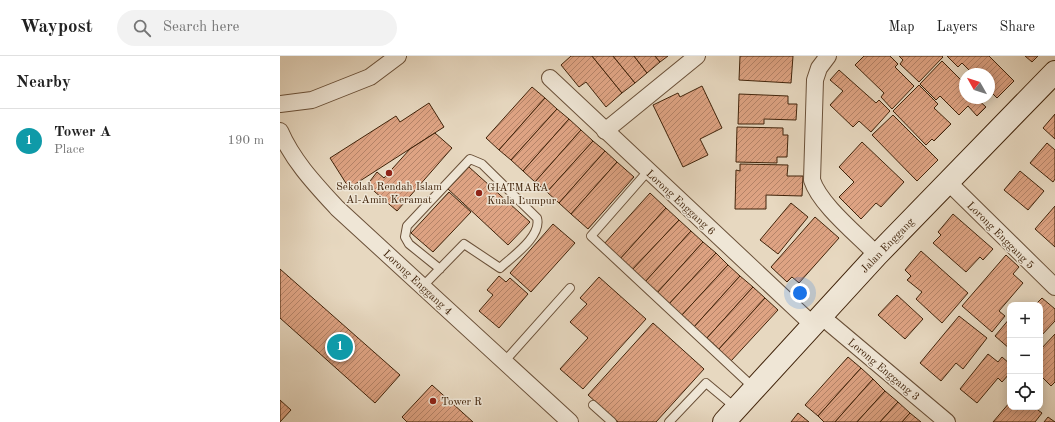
<!DOCTYPE html>
<meta charset="utf-8">
<style>
:root{--surface:#fff;--page:#f2f2f2;--text:#222;--muted:#767676;--line:#e0e0e0;--accent:#2563eb}
body{margin:0;font-family:"Old Standard TT",serif;background:var(--page);color:var(--text)}
.controls{position:absolute;right:12px;bottom:12px;display:grid;overflow:hidden;border-radius:8px;box-shadow:0 2px 10px #0003}
.controls button{width:36px;height:36px;display:grid;place-items:center;padding:0;border:0;border-bottom:1px solid var(--line);background:var(--surface);color:var(--text);font:20px sans-serif}
.compass{position:absolute;left:679px;top:12px;width:36px;height:36px;border-radius:50%;background:var(--surface);box-shadow:0 2px 10px #0003;rotate:309deg}
.you{position:absolute;left:520px;top:237px;width:14px;height:14px;margin:-10px;border:3px solid #fff;border-radius:50%;background:#1a73e8;box-shadow:0 0 0 6px #1a73e833}
.badge{display:grid;place-items:center;width:26px;height:26px;border-radius:50%;background:var(--accent);color:#fff;font-size:13px;font-weight:700}
.pin{position:absolute;translate:-50% -50%;border:2px solid #fff;box-shadow:0 1px 4px #0006}
.list{margin:0;padding:0;list-style:none}
h2{display:flex;justify-content:space-between;align-items:center;height:52px;margin:0;padding:0 16px;font-size:17px}
h2 small{font-size:13px;font-weight:400;color:var(--muted)}
.list li{display:grid;grid-template-columns:26px 1fr auto;gap:12px;align-items:center;box-sizing:border-box;height:64px;padding:0 16px;border-top:1px solid var(--line)}
.list b{display:block;font-size:15px;white-space:nowrap}
.list p{margin:0;font-size:13px;white-space:nowrap;color:var(--muted)}
.list em{font-size:13px;font-style:normal;color:var(--muted)}
.icon{flex:none;width:22px;height:22px;fill:none;stroke:currentColor;stroke-width:2;stroke-linecap:round;stroke-linejoin:round}
.map{position:relative;flex:none;width:775px;height:366px;overflow:hidden}
header{display:flex;align-items:center;gap:24px;box-sizing:border-box;height:56px;padding:0 20px;background:var(--surface);border-bottom:1px solid var(--line)}
header strong{font-size:19px}
nav{display:flex;gap:22px;margin-inline-start:auto;font-size:14px}
.search{width:280px;height:36px;background:var(--page);display:flex;align-items:center;gap:10px;box-sizing:border-box;padding:0 14px;border-radius:22px;color:var(--muted);font-size:15px}
main{display:flex}
aside{flex:1;background:var(--surface)}
.map>svg:first-child{display:block}
</style>
<header>
<strong>Waypost</strong>
<div class="search"><svg class="icon" aria-label="search" viewBox="0 0 24 24"><circle cx="10" cy="10" r="6"/><path d="M15 15l6 6"/></svg>Search here</div>
<nav><a>Map</a><a>Layers</a><a>Share</a></nav>
</header>
<main>
<aside>
<h2>Nearby<small></small></h2>
<ul class="list">
<li><span class="badge" style="background:#0f9aa8">1</span><div><b>Tower A</b><p>Place</p></div><em>190 m</em></li>
</ul>
</aside>
<div class="map">
<svg width="775" height="366" viewBox="0 0 775 366">
<defs>
<pattern id="building-hatch" width="6" height="6" patternUnits="userSpaceOnUse"><rect width="6" height="6" fill="#dea383"/><path d="M-1 1l2-2M0 6l6-6M5 7l2-2" fill="none" stroke="#b58469"/></pattern>
</defs>
<rect width="100%" height="100%" fill="#e7d8c0"/>
<filter id="stains"><feTurbulence type="fractalNoise" baseFrequency=".005" numOctaves="4"/><feColorMatrix values="0 0 0 0 .2 0 0 0 0 .09 0 0 0 0 .02 0 0 0 .5 -.17"/></filter>
<radialGradient id="worn" r=".72"><stop offset=".6" stop-color="#630" stop-opacity="0"/><stop offset="1" stop-color="#630" stop-opacity=".3"/></radialGradient>
<g fill="url(#building-hatch)" stroke="#40230a">
<path d="M291,0H312L342,37L326,51L306,26L299,31L281,9Z"/>
<path d="M312,0H333L355,27L342,37Z"/>
<path d="M333,0H354L367,17L355,27Z"/>
<path d="M354,0H375L380,6L367,17Z"/>
<path d="M375,0H388L380,6Z"/>
<path d="M460,0H513L511,27L459,24Z"/>
<path d="M584,0H610L618,8L615,11L634,30L612,53L601,41L604,37L575,9Z"/>
<path d="M619,0H662L663,1L639,26L620,8L623,4Z"/>
<path d="M667,0H709L734,25L717,42L709,34V18H693L682,7L678,11Z"/>
<path d="M745,0H758L752,6Z"/>
<path d="M662,5L685,28V42H696L706,51L697,60L688,50L679,59L660,40L656,44L640,28Z"/>
<path d="M559,14L596,47L599,44L610,55L591,76L579,65L573,71L550,49L563,35L550,24Z"/>
<path d="M639,29L658,48L654,52L671,68L654,85L652,83L646,89L613,55Z"/>
<path d="M422,30L442,72L420,83L428,99L403,111L373,49L398,37L400,41Z"/>
<path d="M252,31L265,42L219,94L206,82Z"/>
<path d="M459,38L508,40V48H517L516,64L484,63V68H458Z"/>
<path d="M265,42L277,53L231,104L219,94Z"/>
<path d="M149,47L164,71L69,132L50,102L116,60L120,66Z"/>
<path d="M277,53L289,63L243,115L231,104Z"/>
<path d="M775,58V83L763,72Z"/>
<path d="M613,59L658,104L637,125L592,79Z"/>
<path d="M289,63L301,74L255,126L243,115Z"/>
<path d="M457,71L503,72V79H508L507,101H497V107L456,106Z"/>
<path d="M301,74L313,85L267,136L255,126Z"/>
<path d="M155,77L172,92L117,155L87,129L97,116L104,122L130,93Z"/>
<path d="M313,85L325,95L279,147L267,136Z"/>
<path d="M582,86L624,126L601,151L596,147L581,163L559,141L574,126L559,111Z"/>
<path d="M767,87L775,94V123L773,126L750,107Z"/>
<path d="M325,95L337,106L291,158L279,147Z"/>
<path d="M337,106L354,121L308,173L291,158Z"/>
<path d="M460,108L508,109L507,120H523L522,140L486,139V153H455L456,114L460,115Z"/>
<path d="M189,111L250,166L228,189L168,133Z"/>
<path d="M740,115L764,135L748,154L724,134Z"/>
<path d="M169,136L191,156L153,196L131,177Z"/>
<path d="M370,137L386,152L340,203L324,188Z"/>
<path d="M511,147L528,161L498,198L480,184Z"/>
<path d="M775,150V191L755,173Z"/>
<path d="M386,152L399,164L352,214L340,203Z"/>
<path d="M673,158L713,193L703,204L700,201L686,216L653,187L661,179L658,176Z"/>
<path d="M535,161L559,182L519,227L512,221L507,226L491,211Z"/>
<path d="M399,164L411,175L365,226L352,214Z"/>
<path d="M273,168L295,187L251,236L230,217Z"/>
<path d="M411,175L423,186L377,237L365,226Z"/>
<path d="M423,186L436,197L389,248L377,237Z"/>
<path d="M641,195L688,237L662,267L636,243L642,236L627,224L631,220L625,214Z"/>
<path d="M436,197L448,209L402,259L389,248Z"/>
<path d="M726,199L739,211L733,218L743,227L719,255L725,260L712,276L682,250Z"/>
<path d="M448,209L460,220L414,271L402,259Z"/>
<path d="M0,213L120,319L95,347L0,262Z"/>
<path d="M219,220L226,226L230,222L248,238L219,272L199,255L213,239L207,234Z"/>
<path d="M460,220L473,231L427,282L414,271Z"/>
<path d="M319,221L366,263L303,333L280,313L308,282L290,266L307,248L300,242Z"/>
<path d="M473,231L485,242L439,293L427,282Z"/>
<path d="M617,239L643,263L625,283L598,259Z"/>
<path d="M485,242L498,254L451,305L439,293Z"/>
<path d="M762,242L775,253V265L760,281V249H755Z"/>
<path d="M679,260L707,282L683,313L676,307L661,325L640,307Z"/>
<path d="M730,262V293L715,280Z"/>
<path d="M373,267L424,313L376,366H338L308,339Z"/>
<path d="M775,278V326L771,330L760,319V294Z"/>
<path d="M708,298L718,306L722,301L730,308V317L722,326L718,322L697,347L680,333Z"/>
<path d="M568,301L581,312L538,360L525,349Z"/>
<path d="M581,312L593,323L555,366H544L538,360Z"/>
<path d="M593,323L605,335L577,366H555Z"/>
<path d="M152,329L193,366H127L122,361Z"/>
<path d="M605,335L618,346L600,366H577Z"/>
<path d="M0,344L11,354L0,366Z"/>
<path d="M618,346L630,357L622,366H600Z"/>
<path d="M730,346V351H754L762,357L755,366H713Z"/>
<path d="M518,357L529,366H511Z"/>
<path d="M630,357L641,366H622Z"/>
<path d="M768,361L775,366H764Z"/>
</g>
<g fill="none" stroke-linecap="round" stroke-linejoin="round">
<defs>
<g id="lane">
<path d="M368,115L311,180L474,332"/>
<path d="M143,230L184,188L220,212C233,200 262,180 257,162L202,108L190,103L127,170L125,181L129,188L160,213"/>
<path d="M224,306L290,232"/>
<path d="M313,349L332,366"/>
<path d="M389,366L426,327L456,352"/>
</g>
<g id="street">
<path d="M548,0L539,12L535,24L532,124C540,149 578,179 597,199"/>
<path d="M270,22L533,269"/>
<path d="M0,48L32,44L90,21L118,0"/>
<path d="M0,75C13,105 35,128 57,152L290,366"/>
<path d="M325,75L417,0"/>
<path d="M668,126L775,231"/>
<path d="M541,260L667,366"/>
</g>
<path id="secondary" d="M444,366L597,199L775,16"/>
</defs>
<use href="#lane" stroke="#6a5038" stroke-width="10"/>
<use href="#street" stroke="#6a5038" stroke-width="18"/>
<use href="#secondary" stroke="#40230a" stroke-width="24"/>
<use href="#lane" stroke="#efe6d6" stroke-width="8"/>
<use href="#street" stroke="#efe6d6" stroke-width="16"/>
<use href="#secondary" stroke="#efe6d6" stroke-width="22"/>
</g>
<g fill="#8f2418" stroke="#efe6d6" stroke-width="1.5">
<circle cx="109" cy="117" r="4"/>
<circle cx="199" cy="137" r="4"/>
<circle cx="153" cy="345" r="4"/>
</g>
<g text-anchor="middle" stroke-width="3" stroke-linejoin="round" paint-order="stroke">
<g font-size="11" fill="#40230a" stroke="#efe6d6" text-anchor="start">
<text x="109" y="134" text-anchor="middle">Sekolah Rendah Islam<tspan x="109" dy="13">Al-Amin Keramat</tspan></text>
<text x="207" y="135">GIATMARA<tspan x="207" dy="13">Kuala Lumpur</tspan></text>
<text x="161" y="349">Tower R</text>
</g>
<g font-size="11" fill="#40230a" stroke="#efe6d6">
<text transform="translate(401 146) rotate(43)" y="4">Lorong Enggang 6</text>
<text transform="translate(721 179) rotate(45)" y="4">Lorong Enggang 5</text>
<text transform="translate(607 189) rotate(-46)" y="4">Jalan Enggang</text>
<text transform="translate(138 226) rotate(43)" y="4">Lorong Enggang 4</text>
<text transform="translate(604 313) rotate(40)" y="4">Lorong Enggang 3</text>
</g>
</g>
<rect width="100%" height="100%" filter="url(#stains)"/>
<rect width="100%" height="100%" fill="url(#worn)"/>
</svg>
<div class="controls">
<button>+</button>
<button>−</button>
<button><svg class="icon" aria-label="locate" viewBox="0 0 24 24"><circle cx="12" cy="12" r="6"/><path d="M12 2v4M12 18v4M2 12h4M18 12h4"/></svg></button>
</div>
<svg class="compass" viewBox="-18 -18 36 36"><path d="M0-13l5 13h-10z" fill="#e53935"/><path d="M0 13l5-13h-10z" fill="#767676"/></svg>
<div class="you"></div>
<div class="pin badge" style="left:60px;top:291px;background:#0f9aa8">1</div>
</div>
</main>
